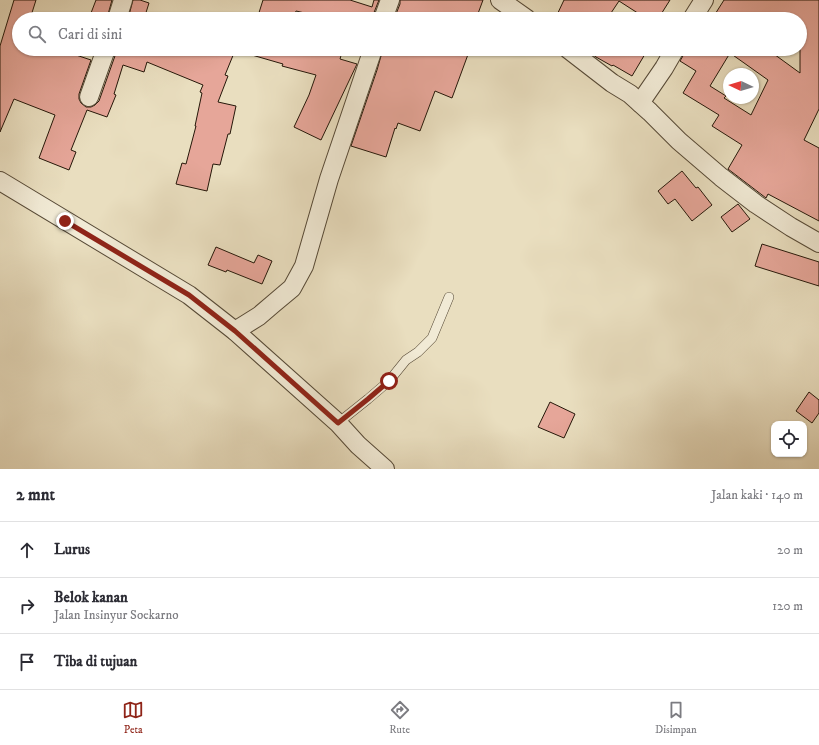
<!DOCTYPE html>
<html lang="id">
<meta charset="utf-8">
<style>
:root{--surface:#fff;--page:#f2f2f3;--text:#2b2b33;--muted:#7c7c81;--line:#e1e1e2;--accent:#8f2418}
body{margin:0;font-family:"IM FELL DW Pica",serif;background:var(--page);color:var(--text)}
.controls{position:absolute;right:12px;bottom:12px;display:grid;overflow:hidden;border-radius:8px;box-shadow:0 1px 3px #0004}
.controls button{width:36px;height:36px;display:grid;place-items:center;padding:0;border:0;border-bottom:1px solid var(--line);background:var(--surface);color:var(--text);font:20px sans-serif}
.compass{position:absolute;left:723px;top:68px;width:36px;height:36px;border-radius:50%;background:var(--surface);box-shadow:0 1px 3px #0004;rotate:274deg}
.stop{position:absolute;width:12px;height:12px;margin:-9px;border:3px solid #8f2418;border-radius:50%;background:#fff}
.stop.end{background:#8f2418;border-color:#fff;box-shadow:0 1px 4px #0008}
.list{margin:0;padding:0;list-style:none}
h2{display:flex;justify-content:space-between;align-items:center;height:52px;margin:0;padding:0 16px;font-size:17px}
h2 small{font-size:13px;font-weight:400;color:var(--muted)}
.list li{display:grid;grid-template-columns:26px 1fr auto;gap:12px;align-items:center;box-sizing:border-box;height:56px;padding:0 16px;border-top:1px solid var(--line)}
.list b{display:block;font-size:15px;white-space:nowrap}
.list p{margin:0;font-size:13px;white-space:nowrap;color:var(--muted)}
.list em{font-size:13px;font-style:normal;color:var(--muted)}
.icon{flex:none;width:22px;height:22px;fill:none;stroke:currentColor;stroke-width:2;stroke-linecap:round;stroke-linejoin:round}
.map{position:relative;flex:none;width:819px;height:469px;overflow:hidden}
.search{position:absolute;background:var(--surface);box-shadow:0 1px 3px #0004;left:12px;right:12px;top:12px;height:44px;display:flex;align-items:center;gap:10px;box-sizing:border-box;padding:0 14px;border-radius:22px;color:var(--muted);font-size:15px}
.sheet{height:220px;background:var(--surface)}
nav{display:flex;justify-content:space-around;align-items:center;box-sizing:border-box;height:56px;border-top:1px solid var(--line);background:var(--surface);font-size:11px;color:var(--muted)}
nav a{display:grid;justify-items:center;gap:2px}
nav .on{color:var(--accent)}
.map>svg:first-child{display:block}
</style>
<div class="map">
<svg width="819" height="469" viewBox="0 0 819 469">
<rect width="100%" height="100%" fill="#e9debf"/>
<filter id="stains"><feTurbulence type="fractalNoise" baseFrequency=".005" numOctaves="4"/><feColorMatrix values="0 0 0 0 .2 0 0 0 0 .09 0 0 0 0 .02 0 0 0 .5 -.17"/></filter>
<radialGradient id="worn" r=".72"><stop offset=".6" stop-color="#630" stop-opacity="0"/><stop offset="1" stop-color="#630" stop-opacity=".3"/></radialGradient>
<g fill="#e6a699" stroke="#251709" fill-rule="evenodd">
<path d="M14,0H36L30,19H19V49H58L91,60L79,94V99L81,103L86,107H91L95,105L99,101L116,53V49H224L234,53L225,75L228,76L218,102L236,106L230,134H228L220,165L213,164L207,191L176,184L182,163L186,164L196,126H195L202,93L200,92L203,85L147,62L144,72L123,65L114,94L116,95L107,117L87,110L71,150L76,152L69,170L39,158L55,115L14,99L0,132V46Z"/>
<path d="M96,0H112L107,18L91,13Z"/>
<path d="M133,0H140L149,3L144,19H128Z"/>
<path d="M263,0H350L372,7L374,0H379L373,15V19H331L296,11L293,19H257Z"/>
<path d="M400,0H483L476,19H394L400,4Z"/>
<path d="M564,0H670L658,19H647L619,1L607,19H555Z"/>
<path d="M724,0H819V109L804,140L819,148V221L768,194L766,198L728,169L742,145L712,126L719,115L683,93L696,71L680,61L684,54L685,49H767L800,73V19H712ZM730,53L768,80L751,115L724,98L726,96L710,86Z"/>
<path d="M245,49H343L340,59L357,64L321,140L294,127L309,95L316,75L282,66L283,64L245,53Z"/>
<path d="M383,49H470L452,98L435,91L420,131L398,123L396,129L395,128L386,157L351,146L377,70Z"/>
<path d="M585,49H648L632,76L613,65L612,66L596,57Z"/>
<path d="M682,171L696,188L698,187L712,205L692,221L675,199L668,204L658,191Z"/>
<path d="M738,204L750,219L732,232L721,217Z"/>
<path d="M762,244L819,262V286L755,266Z"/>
<path d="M216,247L254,263L258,255L272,261L262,284L227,270L226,272L208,265Z"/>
<path d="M809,392L819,400V413L812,423L796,411Z"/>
<path d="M550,402L575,414L564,438L538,427Z"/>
</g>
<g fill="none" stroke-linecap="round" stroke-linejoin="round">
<defs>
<path id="lane" d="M338,423L368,399L389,381L406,360L418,352L432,338L449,297"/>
<g id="street">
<path d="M500,0L527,19"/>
<path d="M117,19L123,0"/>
<path d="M383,19L390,0"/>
<path d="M692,19L704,0"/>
<path d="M568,49L612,83L630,94L650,112L679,141L721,177L756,204L791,227L819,243"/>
<path d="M89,97L106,49"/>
<path d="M640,103L664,68L675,49"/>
<path d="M0,181L189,295L235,331L338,423L358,445L385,469"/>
<path d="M235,331L259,316L273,304L292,288L304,266L329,179L373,49"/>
</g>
</defs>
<use href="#lane" stroke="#564936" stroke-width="10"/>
<use href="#street" stroke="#564936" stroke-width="20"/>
<use href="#lane" stroke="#f1ead5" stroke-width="9"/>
<use href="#street" stroke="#f1ead5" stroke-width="18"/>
</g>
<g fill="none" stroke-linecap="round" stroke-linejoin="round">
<path stroke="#8f2418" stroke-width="5" d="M65,221L189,295L235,331L338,423L368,399L389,381"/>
</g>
<rect width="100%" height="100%" filter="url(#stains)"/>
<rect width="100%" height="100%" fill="url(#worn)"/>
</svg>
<div class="controls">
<button><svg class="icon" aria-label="locate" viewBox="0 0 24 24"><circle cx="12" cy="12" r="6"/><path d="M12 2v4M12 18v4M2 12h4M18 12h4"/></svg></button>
</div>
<svg class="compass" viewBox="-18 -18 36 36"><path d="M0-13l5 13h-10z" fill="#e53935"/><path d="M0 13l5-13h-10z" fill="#7c7c81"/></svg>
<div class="stop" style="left:389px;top:381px"></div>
<div class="stop end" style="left:65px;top:221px"></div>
<div class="search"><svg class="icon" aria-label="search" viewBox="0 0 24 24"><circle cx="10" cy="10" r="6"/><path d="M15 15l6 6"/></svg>Cari di sini</div>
</div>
<section class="sheet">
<h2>2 mnt<small>Jalan kaki · 140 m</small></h2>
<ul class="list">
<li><svg class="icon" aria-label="ahead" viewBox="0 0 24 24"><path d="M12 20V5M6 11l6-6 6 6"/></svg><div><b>Lurus</b></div><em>20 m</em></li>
<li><svg class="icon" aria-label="right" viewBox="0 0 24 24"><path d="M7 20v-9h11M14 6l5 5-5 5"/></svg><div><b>Belok kanan</b><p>Jalan Insinyur Soekarno</p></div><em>120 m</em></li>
<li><svg class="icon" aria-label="arrive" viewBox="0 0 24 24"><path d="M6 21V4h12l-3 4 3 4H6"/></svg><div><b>Tiba di tujuan</b></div></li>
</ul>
</section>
<nav>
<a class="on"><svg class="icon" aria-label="map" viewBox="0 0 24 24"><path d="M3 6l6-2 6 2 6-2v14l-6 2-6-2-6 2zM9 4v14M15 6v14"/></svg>Peta</a>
<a><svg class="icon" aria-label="directions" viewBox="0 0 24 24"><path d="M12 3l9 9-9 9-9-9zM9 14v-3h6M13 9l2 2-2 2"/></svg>Rute</a>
<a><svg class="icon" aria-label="saved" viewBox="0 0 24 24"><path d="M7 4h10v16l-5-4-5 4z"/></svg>Disimpan</a>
</nav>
